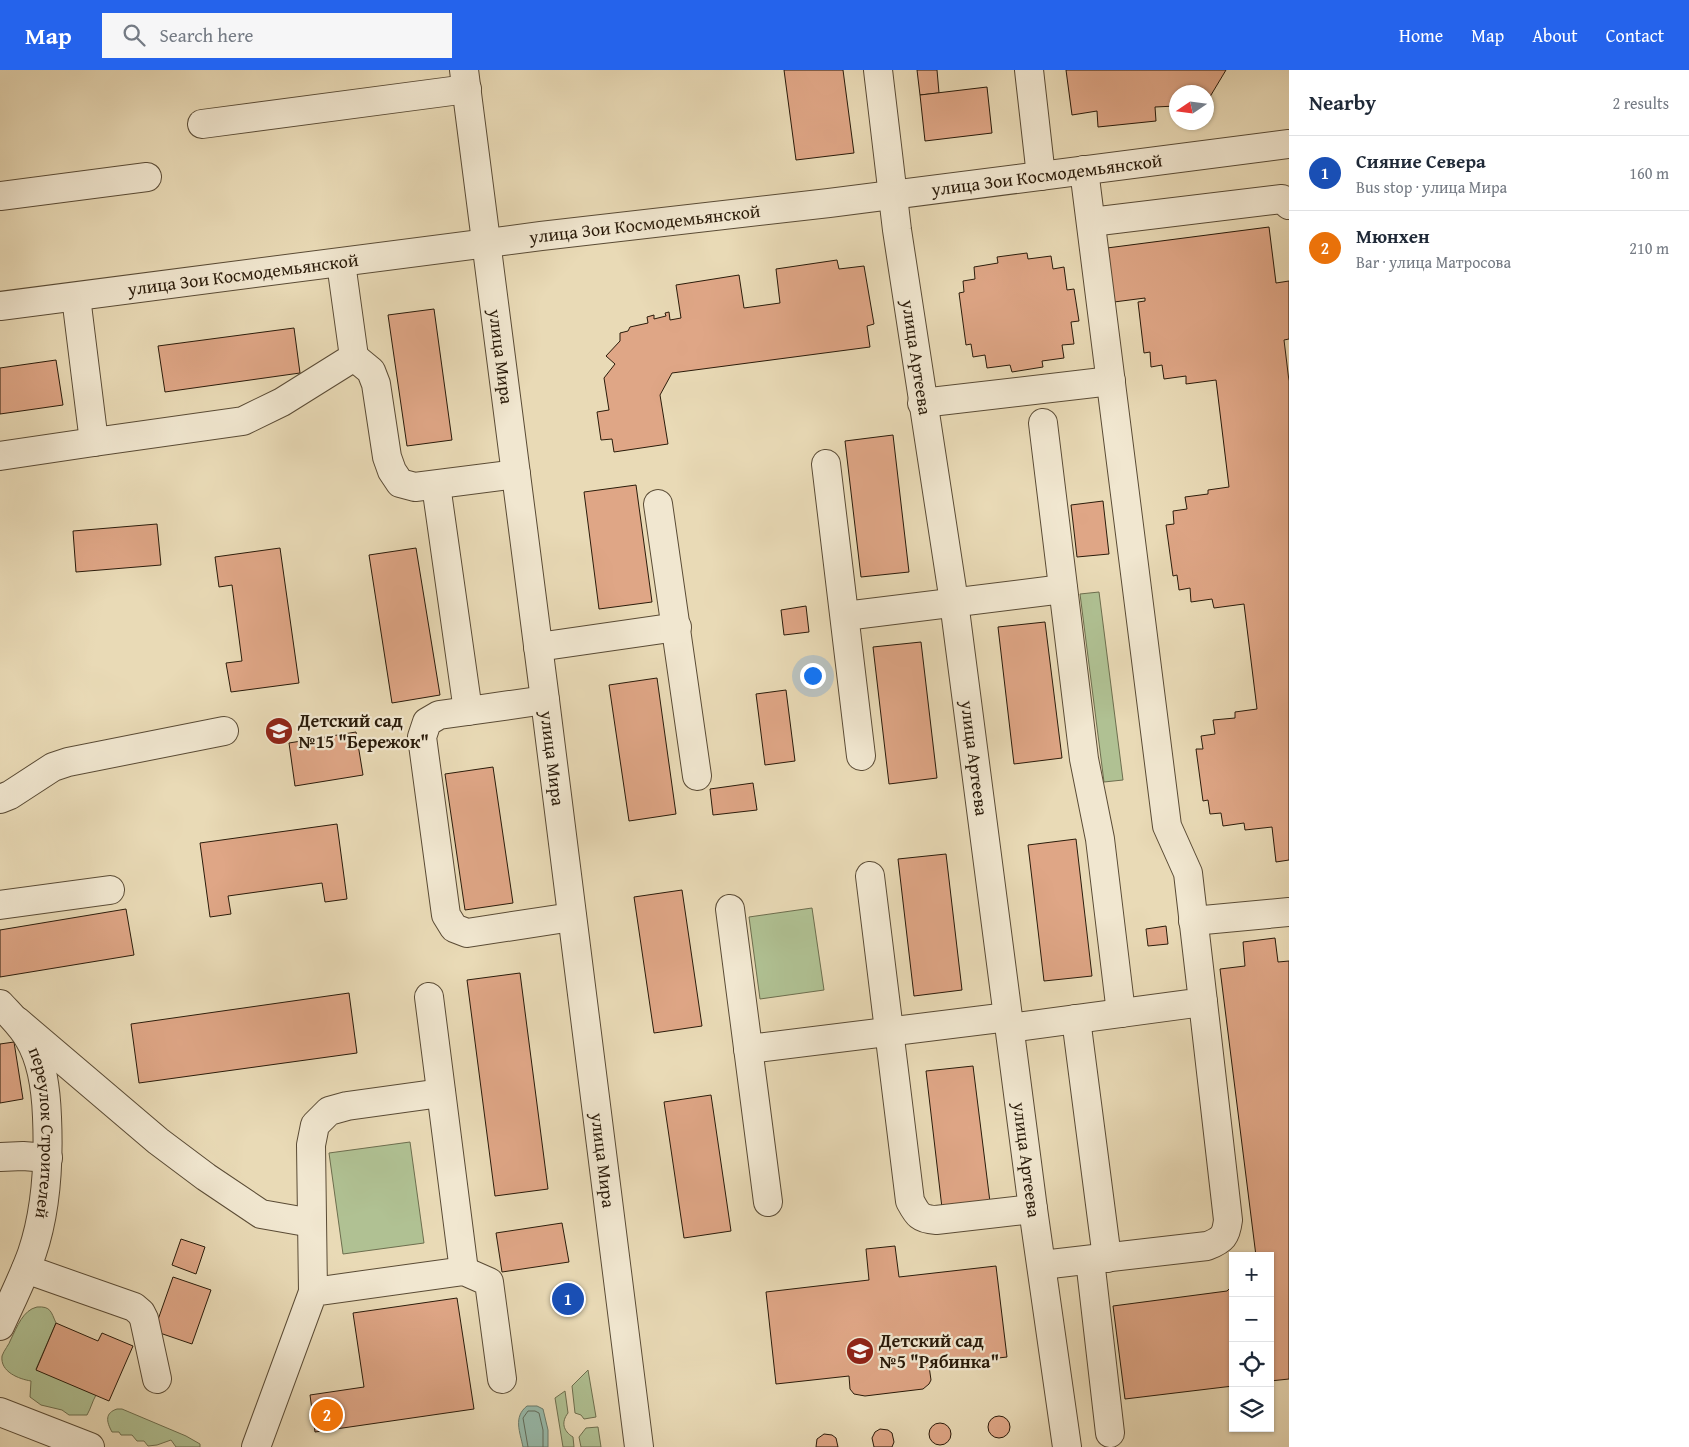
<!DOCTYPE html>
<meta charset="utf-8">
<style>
:root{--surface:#fff;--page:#f6f6f7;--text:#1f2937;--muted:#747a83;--line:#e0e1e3;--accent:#2563eb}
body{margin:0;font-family:"Gentium Book Plus",serif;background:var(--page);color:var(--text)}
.controls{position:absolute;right:15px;bottom:15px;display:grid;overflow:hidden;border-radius:0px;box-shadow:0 1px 4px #0004}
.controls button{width:45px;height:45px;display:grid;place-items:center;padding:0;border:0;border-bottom:1px solid var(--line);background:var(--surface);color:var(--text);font:25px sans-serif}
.compass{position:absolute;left:1169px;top:15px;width:45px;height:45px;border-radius:50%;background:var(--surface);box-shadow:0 1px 4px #0004;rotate:257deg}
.you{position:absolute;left:812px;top:605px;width:18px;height:18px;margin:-12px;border:4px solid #fff;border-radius:50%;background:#1a73e8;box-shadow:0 0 0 8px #1a73e833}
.badge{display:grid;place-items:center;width:32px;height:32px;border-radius:50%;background:var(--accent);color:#fff;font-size:16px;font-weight:700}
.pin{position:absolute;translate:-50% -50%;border:2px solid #fff;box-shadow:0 1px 5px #0006}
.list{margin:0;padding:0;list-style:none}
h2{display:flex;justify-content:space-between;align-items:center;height:65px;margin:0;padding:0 20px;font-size:21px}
h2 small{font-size:16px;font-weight:400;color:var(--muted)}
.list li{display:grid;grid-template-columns:32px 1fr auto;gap:15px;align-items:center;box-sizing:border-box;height:75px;padding:0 20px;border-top:1px solid var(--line)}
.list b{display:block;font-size:19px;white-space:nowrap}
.list p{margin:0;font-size:16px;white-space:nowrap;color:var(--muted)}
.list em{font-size:16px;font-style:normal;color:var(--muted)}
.icon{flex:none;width:28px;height:28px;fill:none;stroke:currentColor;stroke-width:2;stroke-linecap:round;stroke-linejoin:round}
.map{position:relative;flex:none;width:1289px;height:1377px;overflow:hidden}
header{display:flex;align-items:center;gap:30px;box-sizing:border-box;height:70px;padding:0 25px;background:var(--accent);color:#fff}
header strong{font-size:24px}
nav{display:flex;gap:28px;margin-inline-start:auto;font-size:18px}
.search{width:350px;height:45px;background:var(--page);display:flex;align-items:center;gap:12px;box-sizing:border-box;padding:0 18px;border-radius:0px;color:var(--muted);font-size:19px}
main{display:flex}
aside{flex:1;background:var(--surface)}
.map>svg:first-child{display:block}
</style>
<header>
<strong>Map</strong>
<div class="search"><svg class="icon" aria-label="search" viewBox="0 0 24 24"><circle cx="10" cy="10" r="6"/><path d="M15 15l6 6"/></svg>Search here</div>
<nav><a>Home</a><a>Map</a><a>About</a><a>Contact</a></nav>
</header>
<main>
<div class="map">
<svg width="1289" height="1377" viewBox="0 0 1289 1377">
<rect width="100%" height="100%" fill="#e9dab6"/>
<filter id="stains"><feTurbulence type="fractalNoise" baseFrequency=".004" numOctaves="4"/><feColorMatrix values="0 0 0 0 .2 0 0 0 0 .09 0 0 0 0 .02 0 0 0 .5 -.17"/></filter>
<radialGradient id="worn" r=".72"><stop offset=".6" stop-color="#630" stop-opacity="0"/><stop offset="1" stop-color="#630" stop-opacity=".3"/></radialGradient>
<g fill="#b0c193" stroke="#6d6e4e">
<path d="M1099,522L1123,710L1104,712L1080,524Z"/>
<path d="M812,838L824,920L760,929L749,847Z"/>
<path d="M410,1072L424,1173L343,1184L329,1083Z"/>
<path d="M37,1237C51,1236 51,1242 56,1253L36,1299L96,1325C92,1332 91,1338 87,1345H69L62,1340L41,1335L30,1327L31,1311C19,1309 0,1302 2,1286C4,1280 9,1275 11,1269C17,1257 23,1240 37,1237Z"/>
<path d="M588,1300L596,1347L584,1349L581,1345L575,1343L572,1316Z"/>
<path d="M565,1321L568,1343C561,1352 563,1361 573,1367L574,1377H563L555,1328Z"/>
<path d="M117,1339H122L186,1366L200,1374V1377H176L171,1370L157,1375L148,1376L144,1371H137L132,1365H121L119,1362H112C106,1351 105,1343 117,1339Z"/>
<path d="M598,1357L601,1377H581L579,1367L586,1358Z"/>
</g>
<path fill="#97bbac" stroke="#6b7b6b" d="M527,1336H537L543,1339L548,1360V1377H523C520,1362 513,1347 527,1336Z"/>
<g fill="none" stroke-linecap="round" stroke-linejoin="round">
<path stroke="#606b5b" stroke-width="1" d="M528,1377L523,1348L528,1341H535L539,1343L543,1360V1377"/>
</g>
<g fill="#dfa686" stroke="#2a1b0a">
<path d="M784,0H843L854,83L796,90Z"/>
<path d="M917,0H937L939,23L920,25Z"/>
<path d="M1066,0H1226L1208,30L1206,22H1176V36L1155,37L1156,51L1098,57L1097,41L1072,45Z"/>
<path d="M987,17L992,63L925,71L920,25Z"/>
<path d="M1269,157L1276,213L1289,211V269L1284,270L1289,311V790L1276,792L1272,757L1245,760L1244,753L1223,756L1221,743L1210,744L1208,730L1203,731L1196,679H1203L1201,666L1215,664L1213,650L1235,648V642L1257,639L1244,534L1214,538L1212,529L1191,532L1190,518L1179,520L1177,505L1173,506L1166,455L1174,454L1173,441L1187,439L1185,427L1208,424V420L1229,417L1216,310L1186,314V306L1164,309L1162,295L1151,297L1150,282L1144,283L1138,232L1145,231V228L1114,232L1107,178Z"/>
<path d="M1027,183L1028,189L1051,186L1053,199L1064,197L1067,220L1074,219L1079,251L1071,252L1074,274L1062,275L1064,288L1042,291L1043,297L1012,302L1010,295L987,298L985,285L973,287L971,274L966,275L959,223L964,222L963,211L975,209L974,197L998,193L997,187Z"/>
<path d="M837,190L839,199L864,196L874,254L867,256L870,277L672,303L660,325L668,374L614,382L612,369L601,370L597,342L609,340L604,308L615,294L606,286L620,271V263L628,261L630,257L648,253L647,247L654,245V249L666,246L665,243L669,242L670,250L681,248L676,215L739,205L744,238L780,233L776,199Z"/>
<path d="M434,239L452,370L407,376L388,245Z"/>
<path d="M294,258L300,303L165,322L158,276Z"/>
<path d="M56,290L63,335L0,344V298Z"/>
<path d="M893,365L909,502L861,507L845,371Z"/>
<path d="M636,415L652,532L599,539L584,422Z"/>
<path d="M1103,431L1109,484L1077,487L1071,435Z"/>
<path d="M157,454L161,495L76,502L73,461Z"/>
<path d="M280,478L299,613L231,622L226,593L242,591L232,515L219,517L215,487Z"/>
<path d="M416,478L440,625L392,633L369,485Z"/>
<path d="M806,536L809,562L784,565L781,540Z"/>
<path d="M1045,552L1062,688L1014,694L998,557Z"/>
<path d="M921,572L937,708L889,714L873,577Z"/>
<path d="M657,608L676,744L629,751L609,615Z"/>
<path d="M786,620L795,691L765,695L756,624Z"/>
<path d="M356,662L363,705L295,716L289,673Z"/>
<path d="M493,697L513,833L465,840L445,704Z"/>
<path d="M753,713L757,740L713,745L710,719Z"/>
<path d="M337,754L347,829L325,832L322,813L228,826L231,844L210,847L200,773Z"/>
<path d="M1076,769L1092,906L1044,911L1028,775Z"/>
<path d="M946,784L962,920L914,926L898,789Z"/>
<path d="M682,820L702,956L654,963L634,827Z"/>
<path d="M126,839L134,885L0,907V860Z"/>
<path d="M1166,856L1168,874L1148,876L1146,859Z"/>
<path d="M1275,868L1278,892L1289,891V1309L1270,1311V1186H1256L1220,899L1245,896L1243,872Z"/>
<path d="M520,903L548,1119L495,1126L467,910Z"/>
<path d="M349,923L357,983L139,1013L131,954Z"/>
<path d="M14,972L23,1029L0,1033V974Z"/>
<path d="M973,996L990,1132L942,1138L926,1001Z"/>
<path d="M711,1025L731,1161L684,1168L664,1032Z"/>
<path d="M562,1153L569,1192L502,1202L496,1163Z"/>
<path d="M181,1169L205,1177L196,1204L172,1195Z"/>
<path d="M895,1176L899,1207L996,1196L1007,1287L929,1296L931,1310L929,1314L923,1319L865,1326L854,1324L850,1319L849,1306L776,1314L766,1222L869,1210L866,1179Z"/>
<path d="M173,1207L211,1220L192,1274L154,1261Z"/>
<path d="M1233,1215V1316L1125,1329L1113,1236L1227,1221Z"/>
<path d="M457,1228L474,1339L315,1362L310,1325L364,1317L353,1243Z"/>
<path d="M56,1253L98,1271L102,1263L133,1276L109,1331L36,1300Z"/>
<circle cx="999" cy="1357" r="11"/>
<circle cx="940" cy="1364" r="11"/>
<path d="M880,1359L888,1360L892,1363L894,1372L892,1377H874L872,1368L875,1362Z"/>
<path d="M824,1364L832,1365L836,1368L838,1377H816L817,1369Z"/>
</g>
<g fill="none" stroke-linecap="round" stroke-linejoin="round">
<defs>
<g id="minor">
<path id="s1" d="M464,0L545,630L639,1377"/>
<path id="s2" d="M878,0L897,160L954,532L1033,1139L1067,1377"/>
<path d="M1029,0L1041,106"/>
<path d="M202,54L467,19"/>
<path d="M0,126L147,107"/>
<path d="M1091,152L1282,129L1289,135"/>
<path d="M76,227L94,372L243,351L282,332L354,287L341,193"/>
<path id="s3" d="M0,236L541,166L829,133L1289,74"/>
<path d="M354,287L371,301L376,314L387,387L392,401L400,413L415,417L516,404"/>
<path d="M922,333L1111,311"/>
<path d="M1043,353L1084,689L1100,769L1121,943"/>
<path d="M0,386L94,372"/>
<path d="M826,394L861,686"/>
<path d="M436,415L468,641L545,630"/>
<path d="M658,434L697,706"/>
<path d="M845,546L1063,519"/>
<path d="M538,577L677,557"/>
<path d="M468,641L439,645L427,652L422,667L446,845L454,858L467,863L572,847"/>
<path d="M0,729L10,725L53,697L68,692L224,661"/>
<path d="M870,806L910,1131C917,1144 919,1149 936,1150L1033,1139"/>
<path d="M0,835L110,820"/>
<path d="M730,839L768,1132"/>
<path d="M1193,851L1289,842"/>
<path d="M429,927L464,1201"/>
<path id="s4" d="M0,934C10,945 22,956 29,969C43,992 46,1021 47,1047C49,1092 47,1139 32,1183C23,1208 11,1232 0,1256"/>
<path d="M1076,949L1107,1188"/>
<path d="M17,951L158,1071L206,1107L261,1144L312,1153"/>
<path d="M1010,958L1203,932L1188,803L1167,756L1084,100"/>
<path d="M748,979L1008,947"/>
<path d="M0,1087L23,1086L48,1088"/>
<path d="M1090,1190L1110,1363"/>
<path d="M1042,1195L1207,1176C1223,1170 1226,1166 1228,1150L1203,932"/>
<path d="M26,1199L134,1237L141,1243L144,1249L157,1309"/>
<path d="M313,1222L311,1075L315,1055L329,1041L347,1036L441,1023"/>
<path d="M0,1342L90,1377"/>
<path d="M256,1377L313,1222L464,1201L489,1212L502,1309"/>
</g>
</defs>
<use href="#minor" stroke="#5a4b35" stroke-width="30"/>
<use href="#minor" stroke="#f1e7d0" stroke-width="28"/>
</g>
<defs>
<symbol id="school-disc" viewBox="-11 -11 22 22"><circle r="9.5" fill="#8f2418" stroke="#f1e7d0"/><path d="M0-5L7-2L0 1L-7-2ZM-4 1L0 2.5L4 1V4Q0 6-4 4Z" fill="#fff"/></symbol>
</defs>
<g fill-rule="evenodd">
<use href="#school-disc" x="263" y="645" width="32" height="32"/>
<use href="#school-disc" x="844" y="1265" width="32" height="32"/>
</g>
<g text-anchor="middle" stroke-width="4.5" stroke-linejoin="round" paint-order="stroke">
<g font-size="18" fill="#2a1b0a" stroke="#f1e7d0">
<text dy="6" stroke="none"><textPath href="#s3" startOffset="1055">улица Зои Космодемьянской</textPath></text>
<text dy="6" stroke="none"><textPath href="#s3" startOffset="650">улица Зои Космодемьянской</textPath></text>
<text dy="6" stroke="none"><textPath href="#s3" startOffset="245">улица Зои Космодемьянской</textPath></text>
<text dy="6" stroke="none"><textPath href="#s1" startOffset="289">улица Мира</textPath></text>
<text dy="6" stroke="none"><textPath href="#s2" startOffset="290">улица Артеева</textPath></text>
<text dy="6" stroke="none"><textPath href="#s1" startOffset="694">улица Мира</textPath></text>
<text dy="6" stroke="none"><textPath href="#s2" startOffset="695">улица Артеева</textPath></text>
<text dy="6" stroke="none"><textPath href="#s4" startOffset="142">переулок Строителей</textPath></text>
<text dy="6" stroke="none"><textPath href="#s1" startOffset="1099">улица Мира</textPath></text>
<text dy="6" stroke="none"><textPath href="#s2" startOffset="1100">улица Артеева</textPath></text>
</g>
<g font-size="18" font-weight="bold" fill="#2a1b0a" stroke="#f1e7d0" text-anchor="start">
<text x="298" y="657">Детский сад<tspan x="298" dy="21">№15 "Бережок"</tspan></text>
<text x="879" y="1277">Детский сад<tspan x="879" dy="21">№5 "Рябинка"</tspan></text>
</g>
</g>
<rect width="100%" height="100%" filter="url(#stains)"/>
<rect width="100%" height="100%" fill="url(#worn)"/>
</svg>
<div class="controls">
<button>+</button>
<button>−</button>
<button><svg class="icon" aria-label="locate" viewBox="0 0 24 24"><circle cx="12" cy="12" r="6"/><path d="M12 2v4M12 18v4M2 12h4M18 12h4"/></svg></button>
<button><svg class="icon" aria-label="layers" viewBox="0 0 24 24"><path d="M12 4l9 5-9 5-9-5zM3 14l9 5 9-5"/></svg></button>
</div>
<svg class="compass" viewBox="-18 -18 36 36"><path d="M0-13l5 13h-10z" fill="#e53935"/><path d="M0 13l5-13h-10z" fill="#747a83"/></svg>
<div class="you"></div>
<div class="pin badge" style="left:568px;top:1229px;background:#1a4fb4">1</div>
<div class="pin badge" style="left:327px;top:1345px;background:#e8710a">2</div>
</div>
<aside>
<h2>Nearby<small>2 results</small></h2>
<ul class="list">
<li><span class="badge" style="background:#1a4fb4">1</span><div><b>Сияние Cевера</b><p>Bus stop · улица Мира</p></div><em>160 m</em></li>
<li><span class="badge" style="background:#e8710a">2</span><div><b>Мюнхен</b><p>Bar · улица Матросова</p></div><em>210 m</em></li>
</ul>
</aside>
</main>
